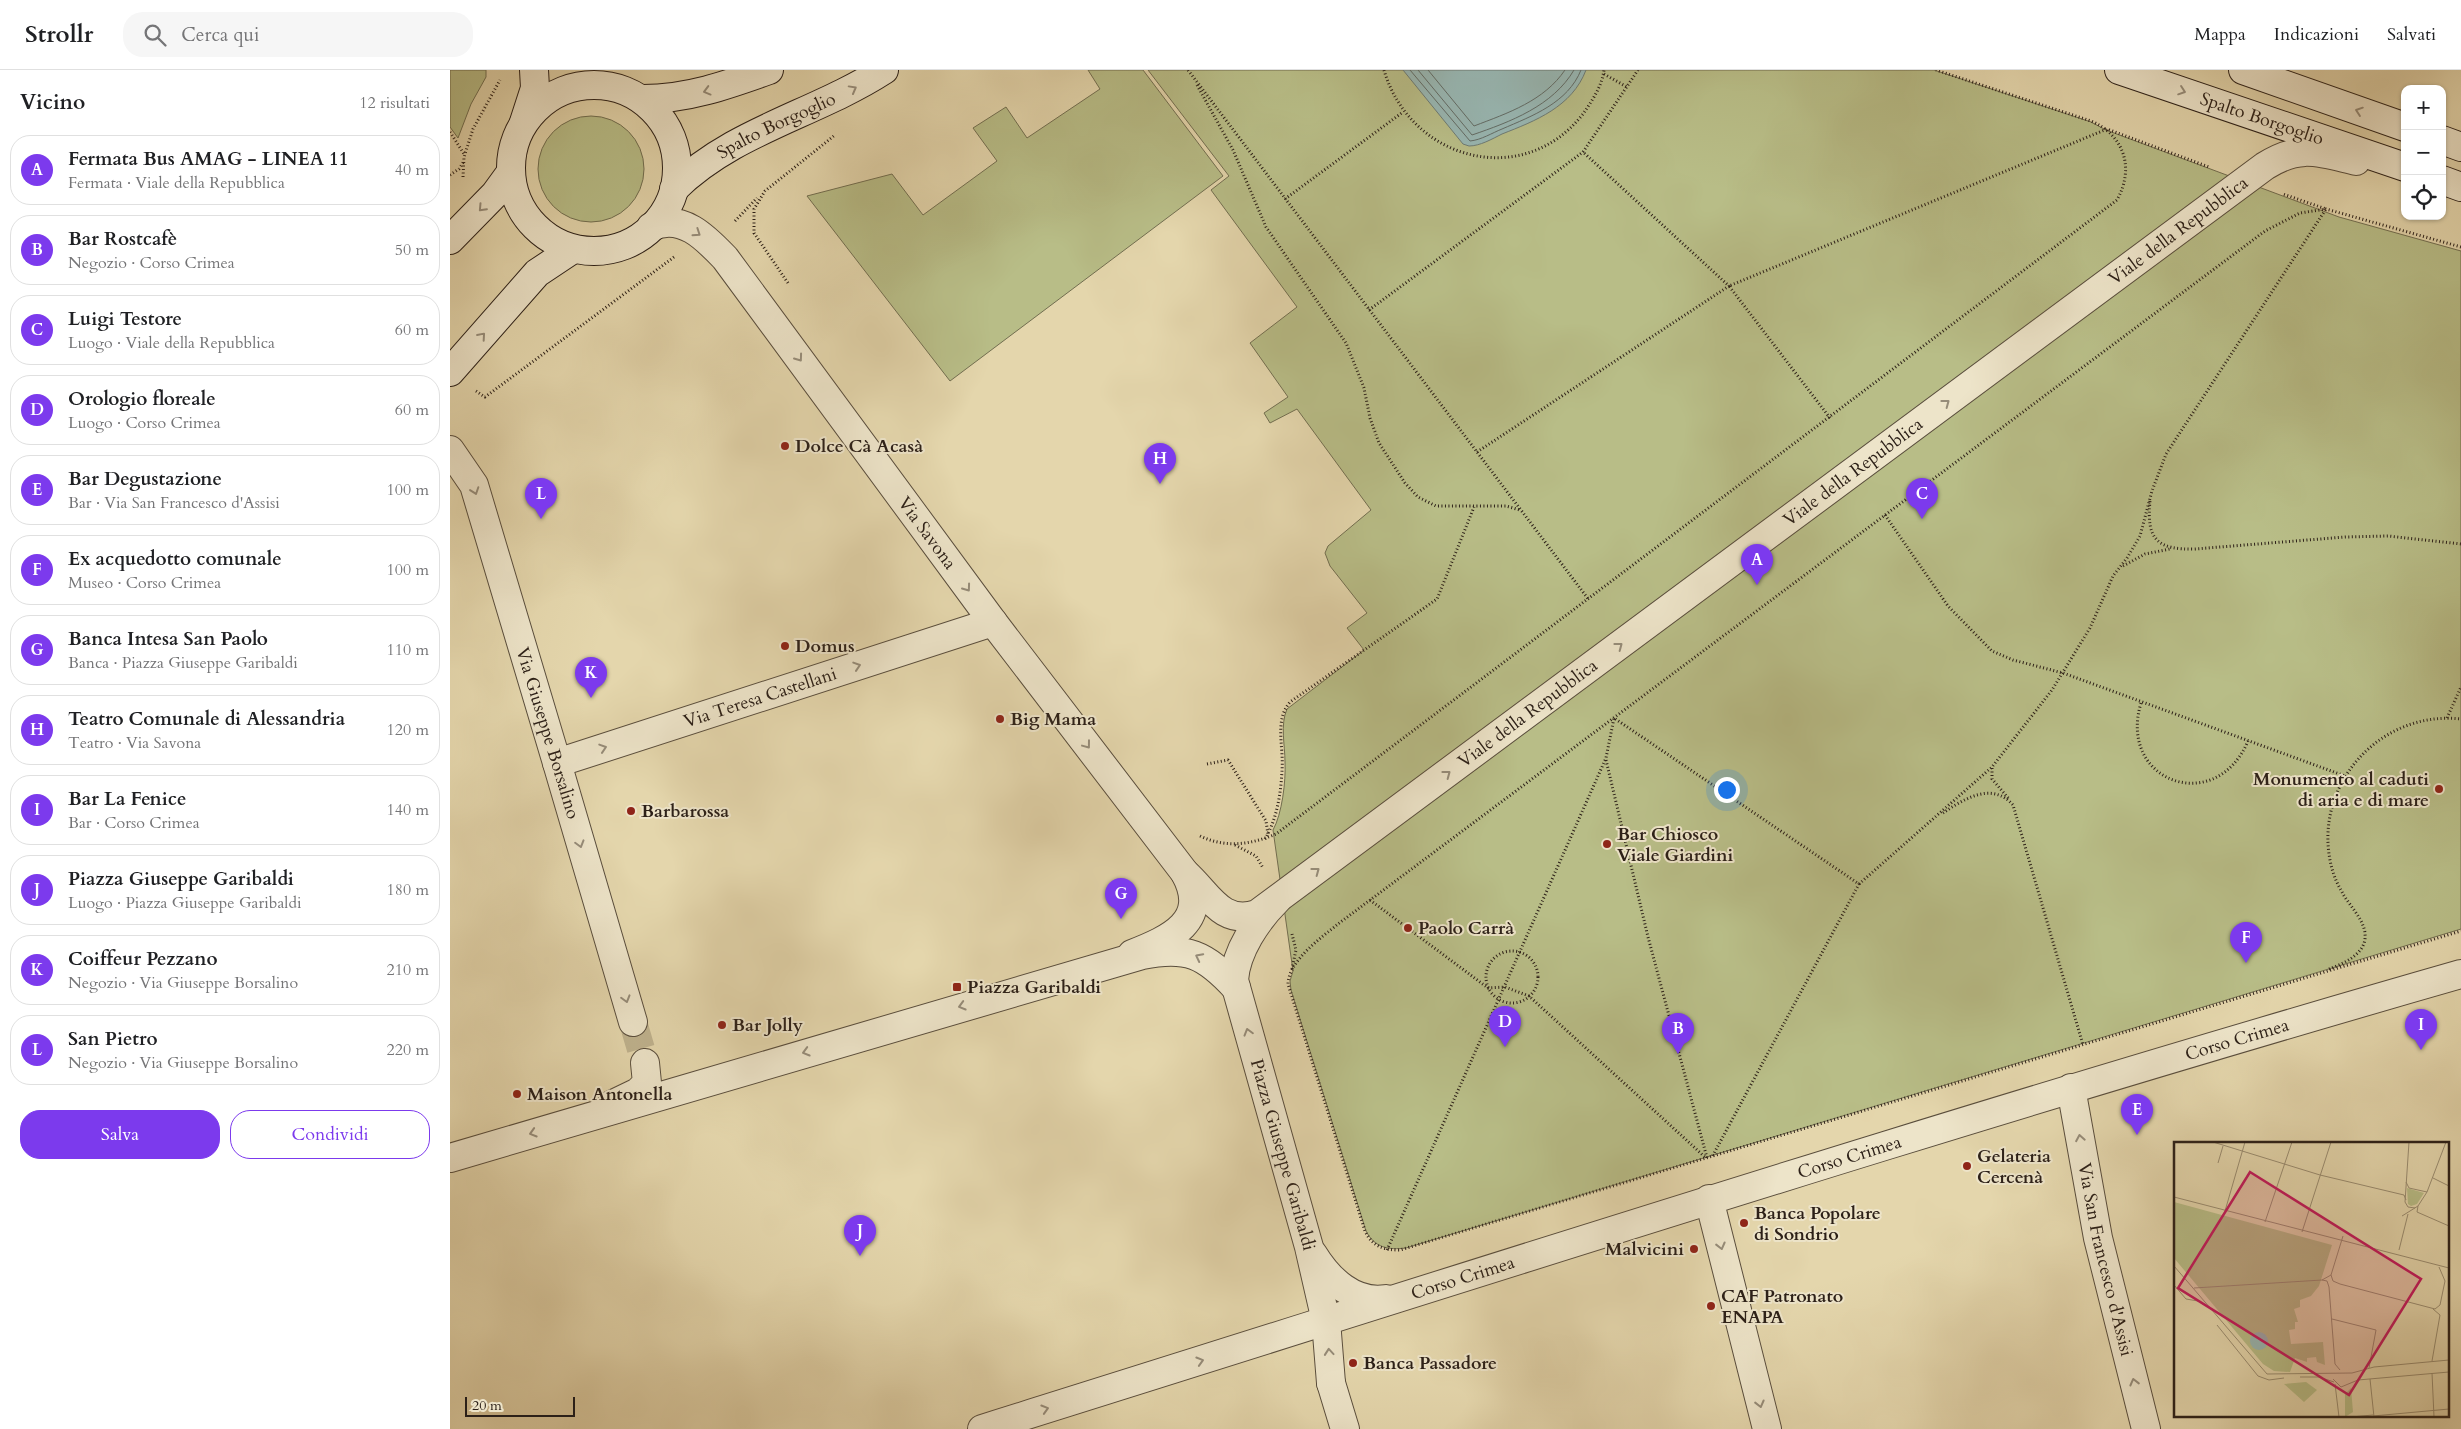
<!DOCTYPE html>
<html lang="it">
<meta charset="utf-8">
<style>
:root{--surface:#fff;--page:#f6f6f6;--text:#202124;--muted:#757577;--line:#e0e0e0;--accent:#7c3aed}
body{margin:0;font-family:Cardo,serif;background:var(--page);color:var(--text)}
.controls{position:absolute;right:15px;top:15px;display:grid;overflow:hidden;border-radius:10px;box-shadow:0 1px 4px #0004}
.controls button{width:45px;height:45px;display:grid;place-items:center;padding:0;border:0;border-bottom:1px solid var(--line);background:var(--surface);color:var(--text);font:25px sans-serif}
.scale{position:absolute;left:15px;bottom:12px;width:110px;box-sizing:border-box;padding-left:5px;border:2px solid #2c2018;border-top:0;font-size:14px;line-height:18px;white-space:nowrap;color:#2c2018;-webkit-text-stroke:4px #ede4c9;paint-order:stroke}
.you{position:absolute;left:1276px;top:719px;width:18px;height:18px;margin:-12px;border:4px solid #fff;border-radius:50%;background:#1a73e8;box-shadow:0 0 0 8px #1a73e833}
.badge{display:grid;place-items:center;width:32px;height:32px;border-radius:50%;background:var(--accent);color:#fff;font-size:16px;font-weight:700}
.pin{position:absolute;translate:-50% -41px;filter:drop-shadow(0 1px 2px #0008)}
.pin::after{content:'';position:absolute;top:26px;width:18px;height:15px;background:inherit;clip-path:polygon(0 0,100% 0,50% 100%)}
.list{margin:0;padding:0;list-style:none}
h2{display:flex;justify-content:space-between;align-items:center;height:65px;margin:0;padding:0 20px;font-size:21px}
h2 small{font-size:16px;font-weight:400;color:var(--muted)}
.list li{display:grid;grid-template-columns:32px 1fr auto;gap:15px;align-items:center;box-sizing:border-box;height:70px;margin:0 10px 10px;padding:0 10px;border:1px solid var(--line);border-radius:20px}
.list b{display:block;font-size:19px;white-space:nowrap}
.list p{margin:0;font-size:16px;white-space:nowrap;color:var(--muted)}
.list em{font-size:16px;font-style:normal;color:var(--muted)}
.actions{display:flex;gap:10px;padding:15px 20px}
.actions a{flex:1;padding:11px 0;border:1px solid var(--accent);border-radius:20px;text-align:center;font-size:18px;color:var(--accent)}
.actions .main{background:var(--accent);color:#fff}
.icon{flex:none;width:28px;height:28px;fill:none;stroke:currentColor;stroke-width:2;stroke-linecap:round;stroke-linejoin:round}
.map{position:relative;flex:none;width:2011px;height:1359px;overflow:hidden}
header{display:flex;align-items:center;gap:30px;box-sizing:border-box;height:70px;padding:0 25px;background:var(--surface);border-bottom:1px solid var(--line)}
header strong{font-size:24px}
nav{display:flex;gap:28px;margin-inline-start:auto;font-size:18px}
.search{width:350px;height:45px;background:var(--page);display:flex;align-items:center;gap:12px;box-sizing:border-box;padding:0 18px;border-radius:20px;color:var(--muted);font-size:19px}
main{display:flex}
aside{flex:1;background:var(--surface)}
.map>svg:first-child{display:block}
</style>
<header>
<strong>Strollr</strong>
<div class="search"><svg class="icon" aria-label="search" viewBox="0 0 24 24"><circle cx="10" cy="10" r="6"/><path d="M15 15l6 6"/></svg>Cerca qui</div>
<nav><a>Mappa</a><a>Indicazioni</a><a>Salvati</a></nav>
</header>
<main>
<aside>
<h2>Vicino<small>12 risultati</small></h2>
<ul class="list">
<li><span class="badge">A</span><div><b>Fermata Bus AMAG - LINEA 11</b><p>Fermata · Viale della Repubblica</p></div><em>40 m</em></li>
<li><span class="badge">B</span><div><b>Bar Rostcafè</b><p>Negozio · Corso Crimea</p></div><em>50 m</em></li>
<li><span class="badge">C</span><div><b>Luigi Testore</b><p>Luogo · Viale della Repubblica</p></div><em>60 m</em></li>
<li><span class="badge">D</span><div><b>Orologio floreale</b><p>Luogo · Corso Crimea</p></div><em>60 m</em></li>
<li><span class="badge">E</span><div><b>Bar Degustazione</b><p>Bar · Via San Francesco d'Assisi</p></div><em>100 m</em></li>
<li><span class="badge">F</span><div><b>Ex acquedotto comunale</b><p>Museo · Corso Crimea</p></div><em>100 m</em></li>
<li><span class="badge">G</span><div><b>Banca Intesa San Paolo</b><p>Banca · Piazza Giuseppe Garibaldi</p></div><em>110 m</em></li>
<li><span class="badge">H</span><div><b>Teatro Comunale di Alessandria</b><p>Teatro · Via Savona</p></div><em>120 m</em></li>
<li><span class="badge">I</span><div><b>Bar La Fenice</b><p>Bar · Corso Crimea</p></div><em>140 m</em></li>
<li><span class="badge">J</span><div><b>Piazza Giuseppe Garibaldi</b><p>Luogo · Piazza Giuseppe Garibaldi</p></div><em>180 m</em></li>
<li><span class="badge">K</span><div><b>Coiffeur Pezzano</b><p>Negozio · Via Giuseppe Borsalino</p></div><em>210 m</em></li>
<li><span class="badge">L</span><div><b>San Pietro</b><p>Negozio · Via Giuseppe Borsalino</p></div><em>220 m</em></li>
</ul>
<div class="actions"><a class="main">Salva</a><a>Condividi</a></div>
</aside>
<div class="map">
<svg width="2011" height="1359" viewBox="0 0 2011 1359">
<rect width="100%" height="100%" fill="#e4d6ac"/>
<filter id="stains"><feTurbulence type="fractalNoise" baseFrequency=".004" numOctaves="4"/><feColorMatrix values="0 0 0 0 .2 0 0 0 0 .09 0 0 0 0 .02 0 0 0 .5 -.17"/></filter>
<radialGradient id="worn" r=".72"><stop offset=".6" stop-color="#630" stop-opacity="0"/><stop offset="1" stop-color="#630" stop-opacity=".3"/></radialGradient>
<g fill="#b8bd87" stroke="#726e50">
<path d="M0,0H36V7L21,34L8,68L0,57Z"/>
<path d="M638,0H693L773,106L500,311L357,126L442,104L473,145L547,91L523,58L556,37L577,68L650,19Z"/>
<path d="M698,0H1484L1641,52L1656,60L1889,147L2011,181V859L956,1178C938,1180 925,1178 916,1161L841,920L840,911L843,901L823,760C832,744 836,711 835,692C835,675 830,655 837,639L914,580L897,558L917,543L880,496L875,483L878,476L921,440L847,339L820,353L814,343L838,327L800,273L847,237L761,120L779,106Z"/>
<circle cx="141" cy="99" r="53"/>
</g>
<path fill="#98b7b3" stroke="#6d7b75" d="M953,0H1136C1122,37 1085,51 1052,64C1042,69 1030,76 1019,76L1013,74Z"/>
<g fill="none" stroke-linecap="round" stroke-linejoin="round">
<g stroke="#626c66" stroke-width="1">
<path d="M960,0L1020,71C1031,70 1042,63 1052,59C1082,46 1118,33 1131,0"/>
<path d="M968,0L1022,65C1060,52 1103,36 1124,0"/>
<path d="M978,0L1024,56C1058,43 1094,31 1115,0"/>
</g>
<path stroke="#bfb28e" stroke-width="28" stroke-dasharray="28 14" stroke-linecap="butt" d="M183,952L195,993"/>
<defs>
<g id="pedestrian">
<path d="M107,693L183,952"/>
<path d="M881,1313L895,1359"/>
</g>
<g id="minor">
<path id="s1" d="M201,157C231,142 256,168 275,188L543,552L735,803C761,851 720,869 682,884"/>
<path id="s2" d="M0,380L24,415L107,693L543,552"/>
<path id="s3" d="M735,803C758,823 771,856 807,844L1815,96C1850,74 1868,82 1906,91"/>
<path id="s4" d="M1621,1018L1648,1168L1696,1359"/>
<path d="M161,1035L188,1022L197,1013L195,993"/>
<path d="M1259,1129L1317,1359"/>
</g>
<g id="tertiary">
<path id="s5" d="M827,830C807,850 786,881 784,910L859,1177L876,1251L881,1313"/>
<path d="M0,1088L692,885C737,876 755,884 786,918"/>
<path d="M863,1184C879,1210 904,1234 936,1229"/>
<path id="s6" d="M532,1359C1024,1205 1515,1046 2011,904"/>
</g>
<g id="secondary">
<path id="s7" d="M1669,0L1955,97"/>
<path d="M1793,0L1955,57"/>
<circle cx="144" cy="98" r="83"/>
<path d="M193,29C238,29 277,15 319,0"/>
<path d="M74,52L85,18L84,0"/>
<path d="M1992,70L2011,77"/>
<path d="M1992,110L2011,117"/>
<path id="s8" d="M224,119C282,61 366,44 434,0"/>
<path d="M0,170L45,124L61,102"/>
<path d="M0,302L87,203L120,181"/>
</g>
</defs>
<use href="#pedestrian" stroke="#5a4e3d" stroke-width="30"/>
<use href="#minor" stroke="#5a4e3d" stroke-width="30"/>
<use href="#tertiary" stroke="#5a4e3d" stroke-width="30"/>
<use href="#secondary" stroke="#2c2018" stroke-width="30"/>
<g stroke="#2c2018" stroke-width="3" stroke-dasharray="1 2.5" stroke-linecap="butt">
<path d="M738,0L1139,530"/>
<path d="M934,0C960,90 1073,121 1133,44C1142,31 1152,16 1154,0"/>
<path d="M1154,4L1177,17"/>
<path d="M747,15L783,80L816,157L896,273L914,318L920,348L929,373L955,413L968,427L986,436H1056L1070,440"/>
<path d="M0,62L14,84"/>
<path d="M0,105L9,99L14,91"/>
<path d="M13,107L14,87L23,59L50,10"/>
<path d="M835,129L953,42"/>
<path d="M285,151L307,128"/>
<path d="M2011,177L1876,139L1850,143L1815,161L888,854C871,868 839,890 838,914L915,1161C922,1176 933,1180 950,1180L2011,861"/>
<path d="M338,213L304,163V139L315,121L385,65"/>
<path d="M919,240L1133,82L1188,0"/>
<path d="M26,321L35,327L224,187"/>
<path d="M1380,348L1279,216L1657,59L1759,97"/>
<path d="M1027,382L1279,216L1133,82"/>
<path d="M1700,431C1696,470 1708,480 1745,479L1895,467L1938,466L2011,474"/>
<path d="M1435,445L1498,536L1542,581L1563,590L1613,603L1895,706"/>
<path d="M1673,496L1695,484L1720,479"/>
<path d="M1691,633C1667,712 1766,747 1798,671"/>
<path d="M1997,648L2011,617"/>
<path d="M1156,690L1198,867L1257,1088"/>
<path d="M757,694L778,690L816,751L818,764"/>
<path d="M1542,698V709L1559,729"/>
<path d="M1493,743C1514,729 1542,711 1563,735L1633,975"/>
<path d="M750,766C775,778 800,775 826,764L1667,130C1685,98 1674,65 1641,51L1486,0"/>
<path d="M815,769C827,749 831,723 832,700C834,677 824,651 840,632L987,529L1024,437"/>
<path d="M785,775L806,786L813,798"/>
<path d="M1409,814L1542,697L1602,620L1640,558L1663,506L1677,488L1690,466L1702,421L1716,384L1876,139L1833,124"/>
<path d="M920,830L1038,918L1055,917L1079,926L1256,1088"/>
<circle cx="1062" cy="907" r="26"/>
<path d="M842,899L846,880L842,864"/>
<path d="M1879,899C1893,894 1913,885 1915,869C1917,851 1899,836 1892,822C1886,812 1882,801 1880,790C1865,712 1932,640 2011,649"/>
<path d="M937,1180L1156,688L1164,648L1409,814L1262,1087"/>
</g>
<use href="#pedestrian" stroke="#ede4c9" stroke-width="28"/>
<use href="#minor" stroke="#ede4c9" stroke-width="28"/>
<use href="#tertiary" stroke="#ede4c9" stroke-width="28"/>
<use href="#secondary" stroke="#ede4c9" stroke-width="28"/>
</g>
<defs><path id="oneway-chevron" d="M-2-3.5L2.5 0L-2 3.5" fill="none" stroke-width="1.6" stroke-linecap="round" stroke-linejoin="round" transform="scale(1.25)"/></defs>
<g stroke="#968c79">
<use href="#oneway-chevron" transform="translate(403 19) rotate(-29)"/>
<use href="#oneway-chevron" transform="translate(257 21) rotate(165)"/>
<use href="#oneway-chevron" transform="translate(1732 21) rotate(19)"/>
<use href="#oneway-chevron" transform="translate(1909 41) rotate(-161)"/>
<use href="#oneway-chevron" transform="translate(32 138) rotate(133)"/>
<use href="#oneway-chevron" transform="translate(247 163) rotate(34)"/>
<use href="#oneway-chevron" transform="translate(32 266) rotate(-49)"/>
<use href="#oneway-chevron" transform="translate(349 288) rotate(54)"/>
<use href="#oneway-chevron" transform="translate(1496 333) rotate(-37)"/>
<use href="#oneway-chevron" transform="translate(25 421) rotate(71)"/>
<use href="#oneway-chevron" transform="translate(517 518) rotate(54)"/>
<use href="#oneway-chevron" transform="translate(1169 576) rotate(-37)"/>
<use href="#oneway-chevron" transform="translate(407 596) rotate(-18)"/>
<use href="#oneway-chevron" transform="translate(637 675) rotate(53)"/>
<use href="#oneway-chevron" transform="translate(153 678) rotate(-18)"/>
<use href="#oneway-chevron" transform="translate(997 704) rotate(-37)"/>
<use href="#oneway-chevron" transform="translate(130 774) rotate(74)"/>
<use href="#oneway-chevron" transform="translate(866 801) rotate(-37)"/>
<use href="#oneway-chevron" transform="translate(749 887) rotate(-153)"/>
<use href="#oneway-chevron" transform="translate(176 929) rotate(74)"/>
<use href="#oneway-chevron" transform="translate(512 936) rotate(164)"/>
<use href="#oneway-chevron" transform="translate(798 962) rotate(-106)"/>
<use href="#oneway-chevron" transform="translate(356 982) rotate(164)"/>
<use href="#oneway-chevron" transform="translate(83 1063) rotate(163)"/>
<use href="#oneway-chevron" transform="translate(1630 1068) rotate(-100)"/>
<use href="#oneway-chevron" transform="translate(1271 1176) rotate(76)"/>
<use href="#oneway-chevron" transform="translate(879 1282) rotate(-95)"/>
<use href="#oneway-chevron" transform="translate(750 1291) rotate(-17)"/>
<use href="#oneway-chevron" transform="translate(1684 1312) rotate(-104)"/>
<use href="#oneway-chevron" transform="translate(1310 1334) rotate(76)"/>
<use href="#oneway-chevron" transform="translate(595 1339) rotate(-17)"/>
</g>
<g fill="#8f2418" stroke="#ede4c9" stroke-width="2">
<circle cx="335" cy="376" r="5"/>
<circle cx="335" cy="576" r="5"/>
<circle cx="550" cy="649" r="5"/>
<circle cx="1989" cy="719" r="5"/>
<circle cx="181" cy="741" r="5"/>
<circle cx="1157" cy="774" r="5"/>
<circle cx="958" cy="858" r="5"/>
<rect x="502" y="912" width="10" height="10" rx="2.5"/>
<circle cx="272" cy="955" r="5"/>
<circle cx="67" cy="1024" r="5"/>
<circle cx="1517" cy="1096" r="5"/>
<circle cx="1294" cy="1153" r="5"/>
<circle cx="1244" cy="1179" r="5"/>
<circle cx="1261" cy="1236" r="5"/>
<circle cx="903" cy="1293" r="5"/>
</g>
<g text-anchor="middle" stroke-width="4" stroke-linejoin="round" paint-order="stroke">
<g font-size="18" fill="#2c2018" stroke="#ede4c9">
<text dy="6" stroke="none"><textPath href="#s7" startOffset="151">Spalto Borgoglio</textPath></text>
<text dy="6" stroke="none"><textPath href="#s8" startOffset="121">Spalto Borgoglio</textPath></text>
<text dy="6" stroke="none"><textPath href="#s3" startOffset="1236">Viale della Repubblica</textPath></text>
<text dy="6" stroke="none"><textPath href="#s3" startOffset="831">Viale della Repubblica</textPath></text>
<text dy="6" stroke="none"><textPath href="#s1" startOffset="428">Via Savona</textPath></text>
<text dy="6" stroke="none"><textPath href="#s2" startOffset="546">Via Teresa Castellani</textPath></text>
<text dy="6" stroke="none"><textPath href="#s3" startOffset="426">Viale della Repubblica</textPath></text>
<text transform="translate(98 663) rotate(73)" y="6">Via Giuseppe Borsalino</text>
<text dy="6" stroke="none"><textPath href="#s6" startOffset="1314">Corso Crimea</textPath></text>
<text dy="6" stroke="none"><textPath href="#s5" startOffset="274">Piazza Giuseppe Garibaldi</textPath></text>
<text dy="6" stroke="none"><textPath href="#s6" startOffset="909">Corso Crimea</textPath></text>
<text dy="6" stroke="none"><textPath href="#s4" startOffset="175">Via San Francesco d'Assisi</textPath></text>
<text dy="6" stroke="none"><textPath href="#s6" startOffset="504">Corso Crimea</textPath></text>
</g>
<g font-size="18" font-weight="bold" fill="#2c2018" stroke="#ede4c9" text-anchor="start">
<text x="345" y="382">Dolce Cà Acasà</text>
<text x="345" y="582">Domus</text>
<text x="560" y="655">Big Mama</text>
<text x="1979" y="715" text-anchor="end">Monumento al caduti<tspan x="1979" dy="21">di aria e di mare</tspan></text>
<text x="191" y="747">Barbarossa</text>
<text x="1167" y="770">Bar Chiosco<tspan x="1167" dy="21">Viale Giardini</tspan></text>
<text x="968" y="864">Paolo Carrà</text>
<text x="517" y="923">Piazza Garibaldi</text>
<text x="282" y="961">Bar Jolly</text>
<text x="77" y="1030">Maison Antonella</text>
<text x="1527" y="1092">Gelateria<tspan x="1527" dy="21">Cercenà</tspan></text>
<text x="1304" y="1149">Banca Popolare<tspan x="1304" dy="21">di Sondrio</tspan></text>
<text x="1234" y="1185" text-anchor="end">Malvicini</text>
<text x="1271" y="1232">CAF Patronato<tspan x="1271" dy="21">ENAPA</tspan></text>
<text x="913" y="1299">Banca Passadore</text>
</g>
</g>
<g transform="translate(1724 1072)">
<rect width="275" height="275" fill="#e4d6ac"/>
<path d="M233,46L250,51L243,62L237,64L234,62ZM0,60L158,103L145,144L137,154L126,158V165L120,167L124,180H121V187L115,188L117,202L149,200L151,223L143,220L142,215L133,216V220L121,216L116,230L100,229L89,222L0,116ZM132,240L143,248L130,260L110,242ZM177,246L179,270L171,275V252Z" fill="#b8bd87"/>
<path d="M76 199a9 9 0 1 1 18 0a9 9 0 1 1-18 0Z" fill="#98b7b3"/>
<path fill="none" stroke="#9a8d71" stroke-width="1" d="M39,0L146,33L230,53L232,58M235,0L231,60L234,65L241,66M44,21L49,4M259,36L275,44M232,40L235,46L253,50M0,55L275,126M244,64L243,70L275,84M51,69L71,0M228,74L244,64L253,50L272,0M91,80L118,0M128,90L157,0M225,108L234,72M0,124L93,232L178,231L200,225L275,218M157,133L159,139L166,142L261,167L266,163L271,139L265,125M157,133L169,94M148,138L153,139L155,145L161,222L166,228M0,143L12,157L24,159M20,146L148,138L157,133M158,177L202,188L195,226M43,183L84,234L95,238L110,236M258,219L266,173L259,167M258,231L260,275M126,235H145L160,240M159,237L167,245L184,238L275,230M196,237L200,275M161,242L165,275M199,274L275,267M177,275L199,273"/>
<path fill="#c2185b" fill-opacity="0.15" stroke="#c2185b" stroke-width="2.5" d="M76,30L247,137L175,253L4,146Z"/>
<rect width="275" height="275" fill="none" stroke="#2c2018" stroke-width="2.5"/>
</g>
<rect width="100%" height="100%" filter="url(#stains)"/>
<rect width="100%" height="100%" fill="url(#worn)"/>
</svg>
<div class="controls">
<button>+</button>
<button>−</button>
<button><svg class="icon" aria-label="locate" viewBox="0 0 24 24"><circle cx="12" cy="12" r="6"/><path d="M12 2v4M12 18v4M2 12h4M18 12h4"/></svg></button>
</div>
<div class="scale">20 m</div>
<div class="you"></div>
<div class="pin badge" style="left:1307px;top:515px">A</div>
<div class="pin badge" style="left:1228px;top:984px">B</div>
<div class="pin badge" style="left:1472px;top:449px">C</div>
<div class="pin badge" style="left:1055px;top:977px">D</div>
<div class="pin badge" style="left:1687px;top:1065px">E</div>
<div class="pin badge" style="left:1796px;top:893px">F</div>
<div class="pin badge" style="left:671px;top:849px">G</div>
<div class="pin badge" style="left:710px;top:414px">H</div>
<div class="pin badge" style="left:1971px;top:980px">I</div>
<div class="pin badge" style="left:410px;top:1186px">J</div>
<div class="pin badge" style="left:141px;top:628px">K</div>
<div class="pin badge" style="left:91px;top:449px">L</div>
</div>
</main>
